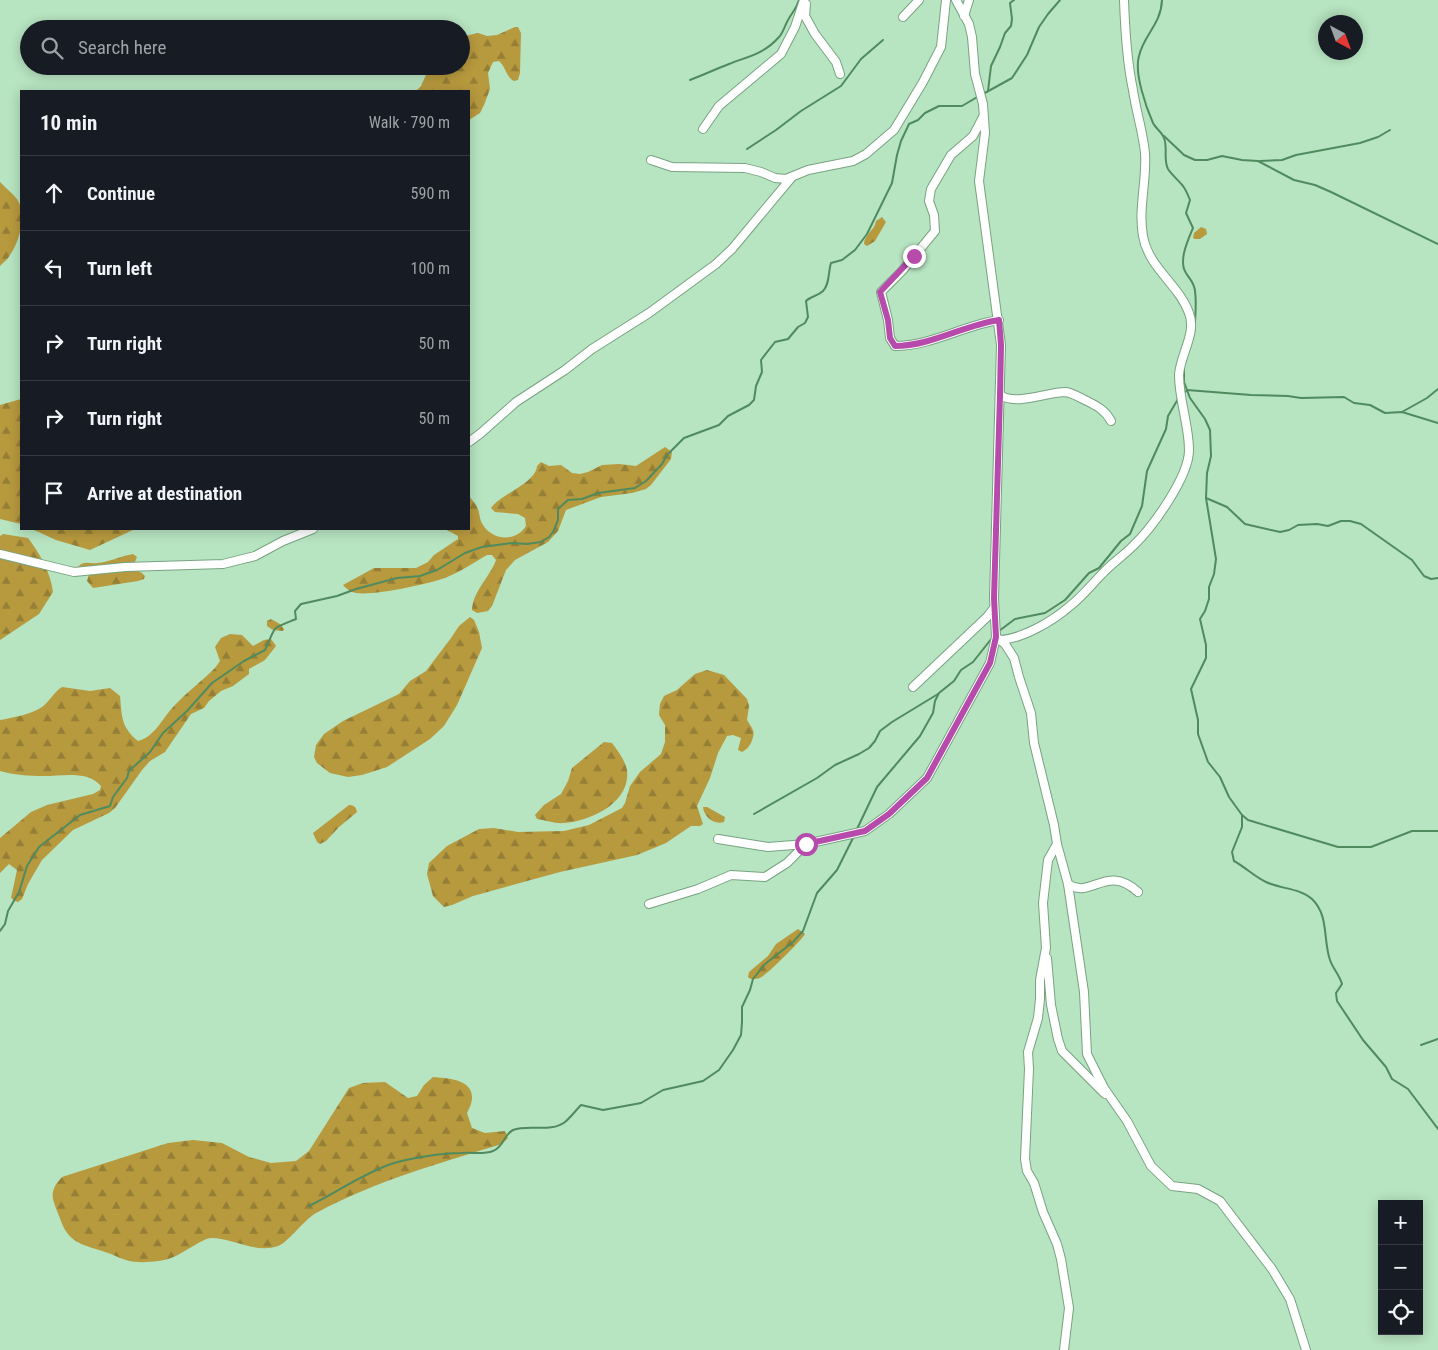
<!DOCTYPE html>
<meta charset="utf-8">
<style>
:root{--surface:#171b24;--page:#20242c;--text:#f1f3f6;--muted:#9ea1a6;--line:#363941}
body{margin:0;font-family:"Roboto Condensed",sans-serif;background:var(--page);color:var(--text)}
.controls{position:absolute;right:15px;bottom:15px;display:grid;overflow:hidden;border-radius:0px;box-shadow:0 2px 12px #0003}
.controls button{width:45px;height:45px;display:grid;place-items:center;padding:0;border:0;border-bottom:1px solid var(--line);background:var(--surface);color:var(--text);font:25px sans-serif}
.compass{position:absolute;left:1318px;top:15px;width:45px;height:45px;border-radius:50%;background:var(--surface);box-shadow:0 2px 12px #0003;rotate:139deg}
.stop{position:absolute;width:15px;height:15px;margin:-11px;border:4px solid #b64bac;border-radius:50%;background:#fff}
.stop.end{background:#b64bac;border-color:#fff;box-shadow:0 1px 5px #0008}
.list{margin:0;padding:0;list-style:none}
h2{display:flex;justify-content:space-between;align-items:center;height:65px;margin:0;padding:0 20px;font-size:21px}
h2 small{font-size:16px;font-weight:400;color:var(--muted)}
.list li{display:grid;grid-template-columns:32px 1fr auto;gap:15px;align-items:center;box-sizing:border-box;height:75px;padding:0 20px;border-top:1px solid var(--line)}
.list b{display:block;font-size:19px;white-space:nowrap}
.list em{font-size:16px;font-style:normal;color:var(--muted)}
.icon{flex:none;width:28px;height:28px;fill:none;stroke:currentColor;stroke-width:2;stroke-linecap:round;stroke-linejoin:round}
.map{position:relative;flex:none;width:1438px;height:1350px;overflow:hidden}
.search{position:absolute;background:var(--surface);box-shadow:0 2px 12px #0003;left:20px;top:20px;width:450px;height:55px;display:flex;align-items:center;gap:12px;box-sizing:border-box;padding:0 18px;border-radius:28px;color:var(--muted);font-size:19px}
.panel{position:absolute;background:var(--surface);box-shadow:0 2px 12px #0003;left:20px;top:90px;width:450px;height:440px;border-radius:0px}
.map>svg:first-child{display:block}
</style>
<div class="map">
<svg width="1438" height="1350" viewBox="0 0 1438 1350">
<defs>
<pattern id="forest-firs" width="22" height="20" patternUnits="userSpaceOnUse" patternTransform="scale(1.25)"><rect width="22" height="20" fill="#b7993e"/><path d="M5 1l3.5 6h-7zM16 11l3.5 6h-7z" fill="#957e35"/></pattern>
</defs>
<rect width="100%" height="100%" fill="#b7e4c1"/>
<g fill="url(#forest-firs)">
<path d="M515,27H518L521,33L520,73L518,80L514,81C506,77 506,67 499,61L493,62L488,73L490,89L484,105L480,113L469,120V91H416L421,86L430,66H461V37L478,33L487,36L497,35Z"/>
<path d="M0,182C5,187 12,193 17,199C27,213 20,241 10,255C8,259 3,263 0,266Z"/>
<path d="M882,217L886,222L875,241L867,246L864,244C864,235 875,230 876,221Z"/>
<path d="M1201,227L1206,229L1207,234L1200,239H1195L1193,238L1194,233Z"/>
<path d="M21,399V524L0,519V405Z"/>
<path d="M665,447L672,452L671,459L651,485L646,489L632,493L601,497L566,510L558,531L548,542L515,560L506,570L492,606L488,611L477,613L472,610C473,591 490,577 496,560L492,555H487C473,563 460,572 445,578C427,584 374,596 356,593C351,592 346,589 343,585L374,568H416L428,562L434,555L458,539V536L445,529H469V496C473,501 478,506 479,513C480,517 480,521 483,525C493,541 516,542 526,526L525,518L518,514L495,512L491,508C501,494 536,483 537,466L541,462L549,466L561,465L572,473L580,474L588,472L602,465L619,464L636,466Z"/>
<path d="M32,529H135L90,550L56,540Z"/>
<path d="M3,534L28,538C40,554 50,571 53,592L39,614L0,640V536Z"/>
<path d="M133,554L137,557L134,564V569L142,573L145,576L144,579L138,581L93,588L87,581L89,574L78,567C84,560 90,564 97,563C109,562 121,556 133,554Z"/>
<path d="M470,617L474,620L479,632L482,648L457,705L444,726L430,739L387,767L362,775L348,777L330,773L317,763L314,757L316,745L324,734L343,721L399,694L410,681L426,671L451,638L459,626Z"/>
<path d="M271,619L280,624L284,629L283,631L273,630L267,626V621Z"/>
<path d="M230,634L242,635L253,646L264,640L271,639L276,646L265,660L249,669V674L233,686L221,691L209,701L204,708L191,714L165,752L150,761L142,770L115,808L109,813L73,830L42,860L28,884L22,899L18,902L15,901L11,898L17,870L9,864L0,873V838L31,812L47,805L93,794L100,790L101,786C88,770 62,776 44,776C30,776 13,775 0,771V720C12,718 32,714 42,707C49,702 54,692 62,687L90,691L110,688L120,696C122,717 121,727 138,741C155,737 163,717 174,706C187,692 202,681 215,668L220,661L215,647L221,638Z"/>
<path d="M707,670L724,675L747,699L749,706L747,720C753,730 756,731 751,743C748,748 747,749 742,752L738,750L741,738L733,735L727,736L718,753L710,778L697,806L703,824L700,826H691L666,843L637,855L560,872L473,896L452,905L444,907L433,896L427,874L429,863L447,846L479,829L494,828L518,832L564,831L589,825L622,808L625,803L630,786L640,772L661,754L665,742V725L659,715L660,704L664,696L677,690L695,674Z"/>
<path d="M604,742L612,743C618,751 625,760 627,770C631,803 590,821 564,823C556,824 545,820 537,819L535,815L544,805L561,794L568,781L572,768Z"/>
<path d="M349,805C354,805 356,807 357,812L339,827L326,841L320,844L317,842L313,833Z"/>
<path d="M703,807H707L723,816L725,817L724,822C714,825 704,817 703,807Z"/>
<path d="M798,929L805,934C803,939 768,973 763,976C759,979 756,979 751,979L748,977L749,972L768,956L776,944Z"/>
<path d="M433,1077C446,1078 473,1079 472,1098C472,1103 469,1109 467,1113L472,1128L485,1133L505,1131L508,1138L502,1144C440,1163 376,1181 318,1212C305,1218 289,1242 278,1246C255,1254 234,1238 211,1238C203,1238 181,1255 171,1258C160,1262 137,1264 126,1260C119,1258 112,1254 105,1252C85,1245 69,1244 61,1221C54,1201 46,1194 62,1177L168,1143L193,1140L222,1143L249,1157L271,1163L296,1161L309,1151L349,1088L363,1083L385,1082L408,1098L417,1096L424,1085Z"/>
</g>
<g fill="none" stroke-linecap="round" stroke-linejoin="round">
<g stroke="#4f8b5f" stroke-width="2">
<path d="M1162,0C1161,25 1144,34 1139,56C1134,73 1146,107 1153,123C1156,129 1162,132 1164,138C1168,148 1163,159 1168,169C1172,175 1178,180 1183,186C1186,190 1188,195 1190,200L1186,213L1193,228C1188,240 1178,261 1186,273C1190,280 1194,282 1195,291C1197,305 1195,320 1194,334L1192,340"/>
<path d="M690,80C703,75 716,69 729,64C749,56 764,54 779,37C783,33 785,25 788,20C793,11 796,10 799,0"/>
<path d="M988,91L991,66L1000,47L1005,33L1011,26L1012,19L1010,3L1014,0"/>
<path d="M983,94L1012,78L1027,55L1039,27L1048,14L1060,0"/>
<path d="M1164,136L1184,155L1195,160H1207L1222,156L1242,160L1258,161L1294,180L1315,185L1331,192L1438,244"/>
<path d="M747,149L776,130L801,111L841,86L861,59L883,40"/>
<path d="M1260,161L1282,160L1296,155L1360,143L1378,137L1390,130"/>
<path d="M1184,368V382L1190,398L1205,419L1210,430L1211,456L1207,473L1206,498L1216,559L1214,574L1209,587V599L1205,611L1200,619L1206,645V658L1191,689L1198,720V734L1208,762L1220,777L1229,797L1242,815V827L1232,852L1234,861C1245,867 1255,877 1266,882C1280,889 1300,888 1312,899C1329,915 1323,940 1330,960C1333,969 1339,974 1342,984L1336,993L1337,1001L1363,1040L1386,1067L1392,1079L1408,1089L1438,1129"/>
<path d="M1183,394L1187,390L1251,395L1288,396L1301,398L1344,397L1354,403L1370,405L1385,413L1402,412L1438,423"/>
<path d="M1402,412L1427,398L1438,389"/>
<path d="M1206,498L1227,507L1245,524L1280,532L1289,530L1298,525L1317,524L1328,526L1341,521H1350L1361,524L1412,560L1424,576L1431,579L1438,578"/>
<path d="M999,631L1015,619L1045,613L1065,600L1089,573L1099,568L1121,541L1130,534L1142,506L1147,471L1166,429L1168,416L1178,399"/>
<path d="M754,814L817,778L835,765L859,754L869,748L875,741L880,731L892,722L938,694"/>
<path d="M1242,815L1248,820L1338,847H1371L1412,831H1438"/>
<path d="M857,829L877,787L920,736L933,713L935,701L939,693L954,681L961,670L973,662L992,638"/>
<path d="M0,931L5,924L8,911L19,892L27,866L39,847L80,815L110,806L113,797L127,778L129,771L150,752L163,733L187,711L212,683L244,661L265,650C277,625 269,630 296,619L295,611L301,604L337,596L356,589L397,578L420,576L437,570L465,553L482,547L512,543L527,544L541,542L549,537L553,532L558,520V509L568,500L582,499L598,493L635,488L646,481L662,464L667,455L684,438L719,425L728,416L749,405L754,400L756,386L762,372L761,360L775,342L788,339L798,327L805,323L808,317L806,301C811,296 818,296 823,291C830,284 828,272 831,263L842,260L855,250L867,234L892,183L897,155L901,141L909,124L918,120L925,113L939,106H962L979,96"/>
<path d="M1421,1045L1438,1039"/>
<path d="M309,1206C336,1193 362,1174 391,1164C410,1158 442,1153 462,1153C472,1152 483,1155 493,1151C504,1147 503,1135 513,1130C529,1124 551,1133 565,1122C571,1117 576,1110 581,1105L603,1110L641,1103L663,1090L703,1081L719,1070L733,1050L741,1035L742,1022V1007L750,990L753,979L765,964L793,942L803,931L817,893L837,870L854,836"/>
</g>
<defs>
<g id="street">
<path d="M956,0L969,24L972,37L975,74L983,104L985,133L979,181L1001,345L994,598L996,637L1005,644L1014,658L1019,677L1031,713L1034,743L1054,825L1057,844L1048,860L1043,903L1046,948L1040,980V999L1038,1018L1028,1052L1029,1069L1025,1159L1027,1171L1034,1183L1043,1212L1057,1244L1061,1259L1069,1308L1064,1350"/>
<path d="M806,4L805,16L815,34L836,62L840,74"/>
<path d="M964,16L969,0"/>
<path d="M903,17L919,0"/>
<path d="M983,117L973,136L951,155L931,189L929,201L934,215L935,231L902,271L881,292L888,320L890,338L895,346C931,346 964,325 999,320"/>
<path d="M703,129L719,106L781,54L795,27L804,0"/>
<path d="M651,160L672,167L745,168L761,172L775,178L786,179L808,170L853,161L866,154L894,130L923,82L941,47L946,0"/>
<path d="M1000,395C1016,406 1047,392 1066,392C1072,393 1081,398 1087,401C1097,406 1105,410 1111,421"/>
<path d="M469,442L481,433L516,402L565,370L592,349L649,313L716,264L732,249L792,177"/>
<path d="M0,554L74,572L125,567L223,564L255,556L283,541L313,529"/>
<path d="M1000,640C1022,639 1053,621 1070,606C1082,597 1091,585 1102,574C1111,564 1123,556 1133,546C1152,528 1189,477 1189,450C1189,425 1179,400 1179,375C1180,355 1197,333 1189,313C1179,285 1148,267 1143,236C1138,209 1147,180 1145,153C1143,132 1136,111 1133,90C1127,62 1125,29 1124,0"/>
<path d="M913,687L987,617L994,608"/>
<path d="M718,839L768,847L806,844L865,831L889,814L927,778L990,663L996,637"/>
<path d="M1057,844L1068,884L1084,992L1087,1054L1104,1088L1127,1121L1151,1166L1172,1186L1198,1189L1220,1201L1272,1269L1290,1299L1306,1350"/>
<path d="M1068,884C1091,900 1106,863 1138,892"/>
<path d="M649,904L698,889L731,875L765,877L787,863L806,844"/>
<path d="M1047,958L1051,1005L1058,1039L1062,1051L1105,1094"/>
</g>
</defs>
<use href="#street" stroke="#78a382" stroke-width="10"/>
<use href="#street" stroke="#fff" stroke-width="8"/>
</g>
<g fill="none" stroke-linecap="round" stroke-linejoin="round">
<path stroke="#b64bac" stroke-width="6" d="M806,844L865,831L889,814L927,778L990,663L996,637L994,598L1000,395L1001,345L999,320C964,325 931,346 895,346L890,338L888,320L880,292L914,256"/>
</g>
</svg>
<div class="controls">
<button>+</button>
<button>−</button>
<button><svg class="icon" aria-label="locate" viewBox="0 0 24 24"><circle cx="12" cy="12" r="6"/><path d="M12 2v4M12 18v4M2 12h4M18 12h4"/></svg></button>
</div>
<svg class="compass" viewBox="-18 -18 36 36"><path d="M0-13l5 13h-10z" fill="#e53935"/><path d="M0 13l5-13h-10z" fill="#9ea1a6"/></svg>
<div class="stop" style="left:806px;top:844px"></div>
<div class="stop end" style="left:914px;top:256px"></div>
<div class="search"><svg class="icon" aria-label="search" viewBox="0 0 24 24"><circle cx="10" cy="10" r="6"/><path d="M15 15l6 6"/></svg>Search here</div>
<section class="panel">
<h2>10 min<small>Walk · 790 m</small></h2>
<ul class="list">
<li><svg class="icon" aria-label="ahead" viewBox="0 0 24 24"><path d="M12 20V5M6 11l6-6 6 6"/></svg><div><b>Continue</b></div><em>590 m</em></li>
<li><svg class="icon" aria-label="left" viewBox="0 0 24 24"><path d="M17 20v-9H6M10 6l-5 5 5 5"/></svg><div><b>Turn left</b></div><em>100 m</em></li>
<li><svg class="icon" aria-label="right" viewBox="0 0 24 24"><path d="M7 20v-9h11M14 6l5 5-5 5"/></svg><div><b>Turn right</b></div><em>50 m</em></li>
<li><svg class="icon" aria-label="right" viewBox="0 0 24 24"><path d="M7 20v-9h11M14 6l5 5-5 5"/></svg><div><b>Turn right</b></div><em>50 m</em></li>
<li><svg class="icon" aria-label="arrive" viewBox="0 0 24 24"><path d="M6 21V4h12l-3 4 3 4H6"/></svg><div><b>Arrive at destination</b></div></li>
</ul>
</section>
</div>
